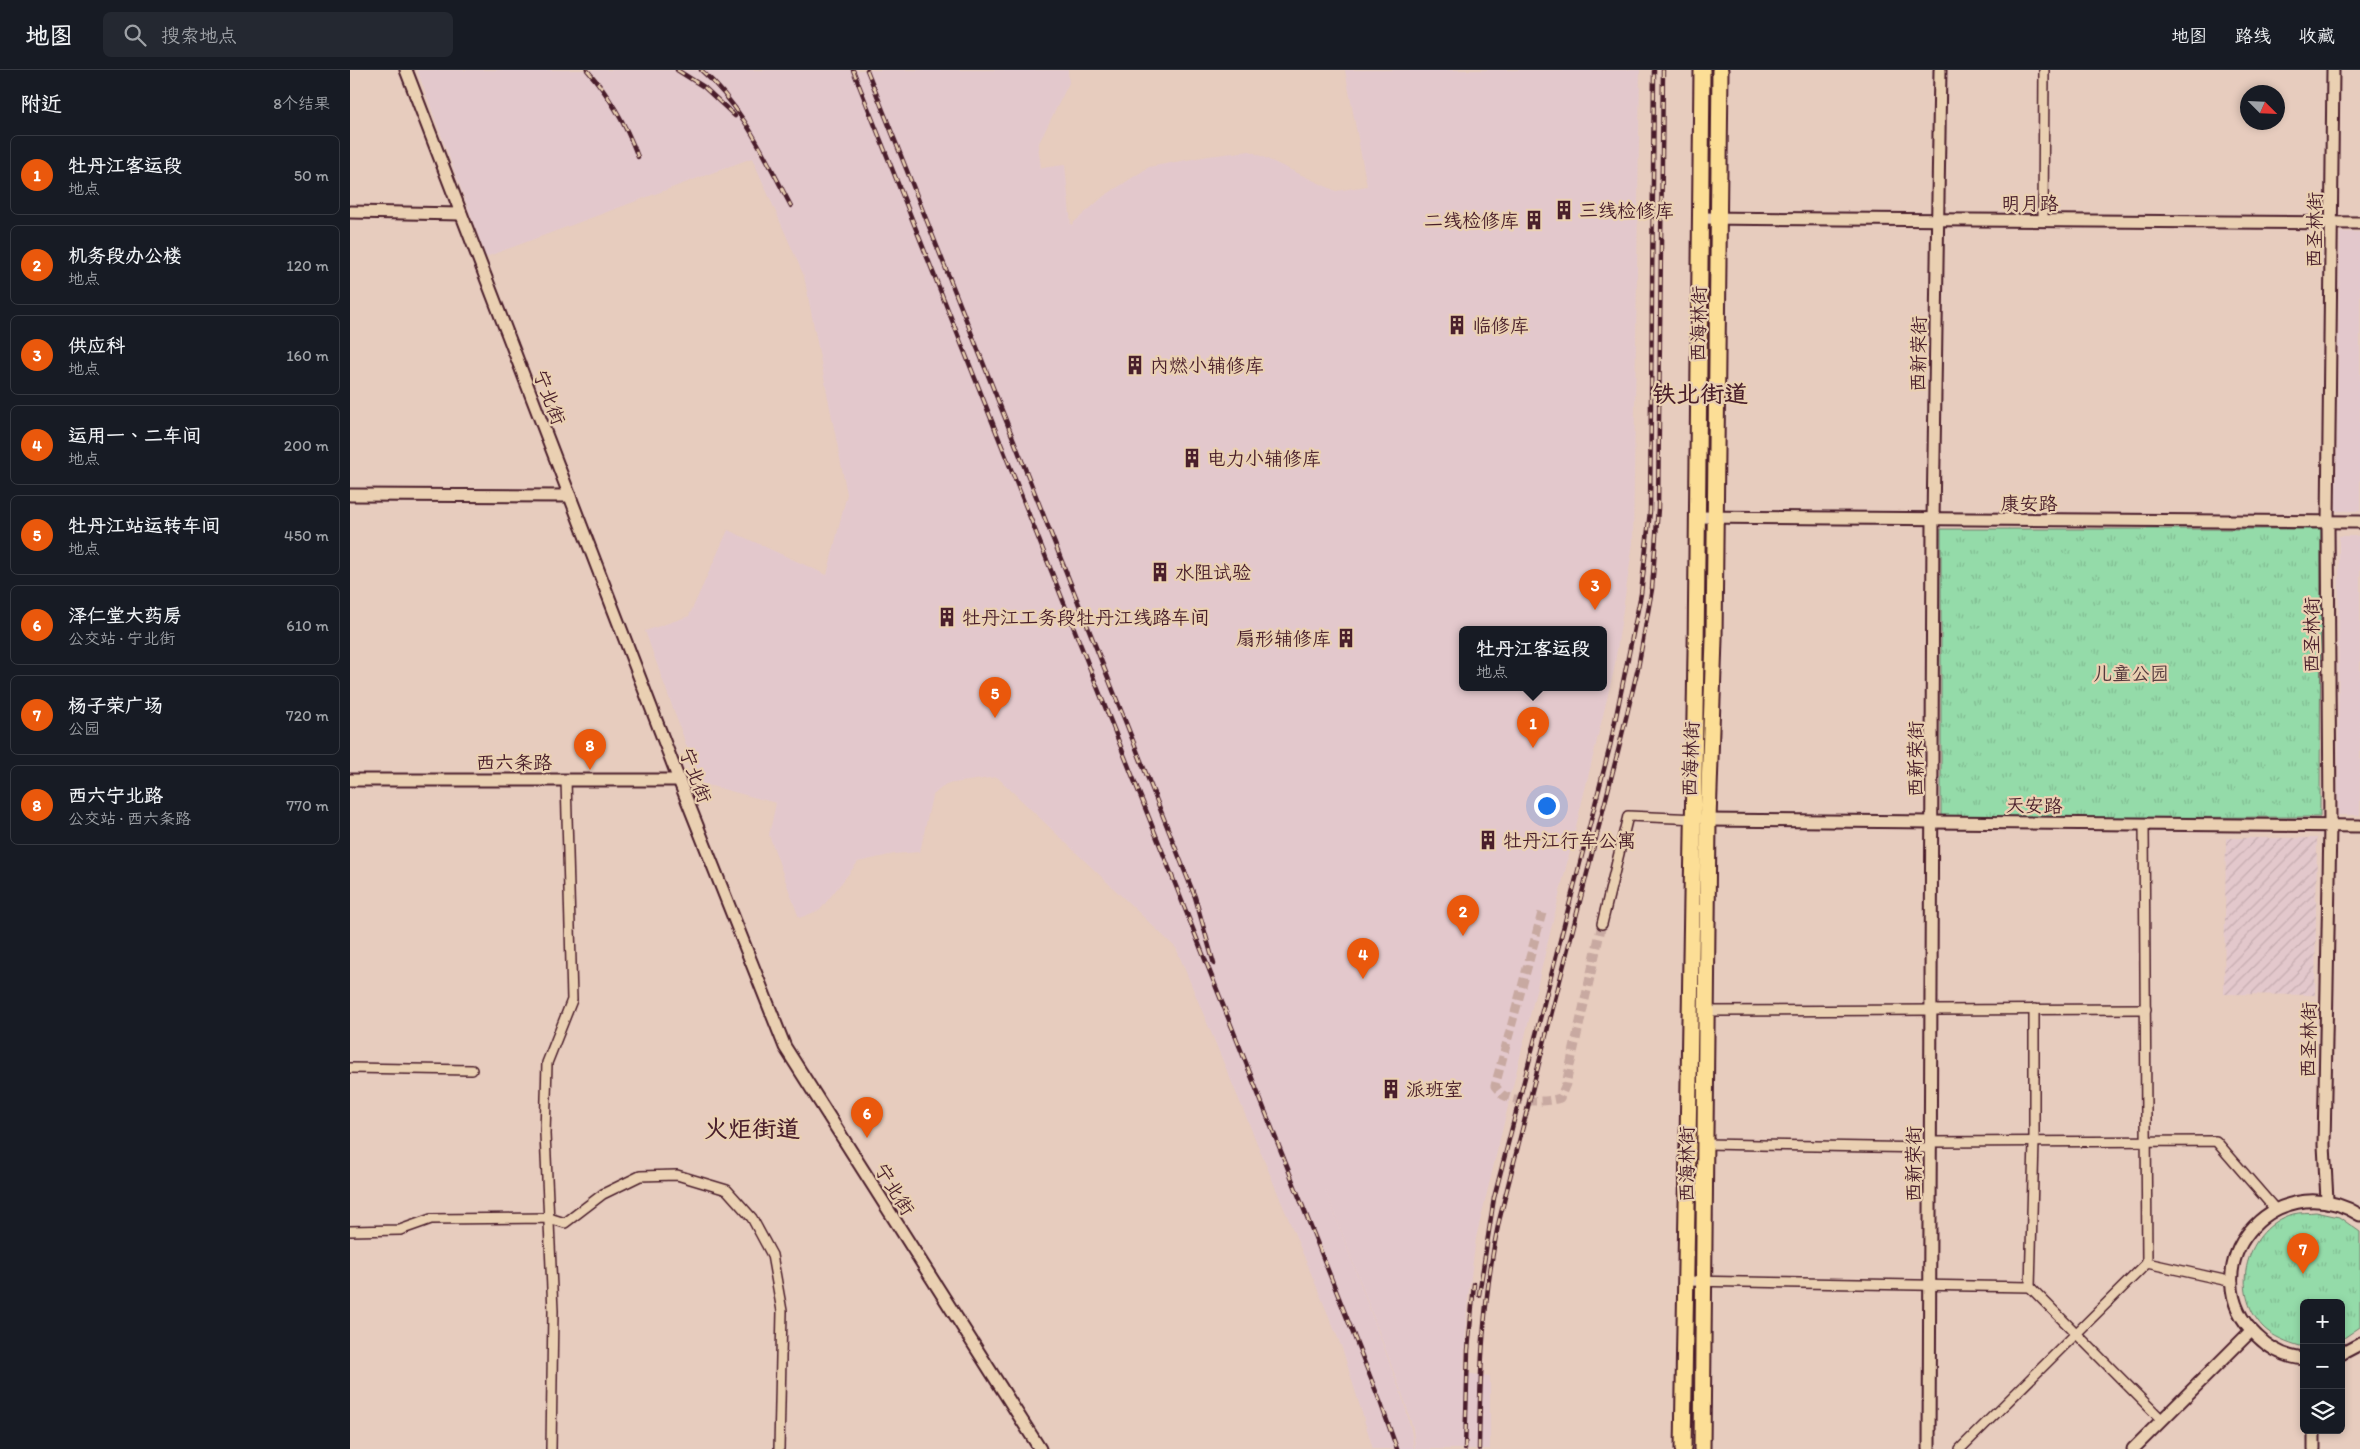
<!DOCTYPE html>
<html lang="zh">
<meta charset="utf-8">
<style>
:root{--surface:#171b24;--page:#242831;--text:#f1f3f6;--muted:#9ea1a6;--line:#363941;--accent:#ea580c}
body{margin:0;font-family:Itim,"LXGW WenKai TC",sans-serif;background:var(--page);color:var(--text)}
.controls{position:absolute;right:15px;bottom:15px;display:grid;overflow:hidden;border-radius:8px;box-shadow:0 2px 8px #0003}
.controls button{width:45px;height:45px;display:grid;place-items:center;padding:0;border:0;border-bottom:1px solid var(--line);background:var(--surface);color:var(--text);font:25px sans-serif}
.compass{position:absolute;left:1890px;top:15px;width:45px;height:45px;border-radius:50%;background:var(--surface);box-shadow:0 2px 8px #0003;rotate:114deg}
.you{position:absolute;left:1196px;top:735px;width:18px;height:18px;margin:-12px;border:4px solid #fff;border-radius:50%;background:#1a73e8;box-shadow:0 0 0 8px #1a73e833}
.badge{display:grid;place-items:center;width:32px;height:32px;border-radius:50%;background:var(--accent);color:#fff;font-size:16px;font-weight:700}
.pin{position:absolute;translate:-50% -41px;filter:drop-shadow(0 1px 2px #0008)}
.pin::after{content:'';position:absolute;top:26px;width:18px;height:15px;background:inherit;clip-path:polygon(0 0,100% 0,50% 100%)}
.popup{position:absolute;left:1109px;top:556px;width:148px;height:65px;box-sizing:border-box;display:grid;place-content:center;border-radius:8px;background:var(--surface);filter:drop-shadow(0 1px 4px #0005);font-size:16px;white-space:nowrap;color:var(--muted)}
.popup b{font-size:19px;color:var(--text)}
.popup::after{content:'';position:absolute;left:50%;top:100%;margin-left:-10px;border:10px solid transparent;border-top-color:var(--surface)}
.list{margin:0;padding:0;list-style:none}
h2{display:flex;justify-content:space-between;align-items:center;height:65px;margin:0;padding:0 20px;font-size:21px}
h2 small{font-size:16px;font-weight:400;color:var(--muted)}
.list li{display:grid;grid-template-columns:32px 1fr auto;gap:15px;align-items:center;box-sizing:border-box;height:80px;margin:0 10px 10px;padding:0 10px;border:1px solid var(--line);border-radius:8px}
.list b{display:block;font-size:19px;white-space:nowrap}
.list p{margin:0;font-size:16px;white-space:nowrap;color:var(--muted)}
.list em{font-size:16px;font-style:normal;color:var(--muted)}
.icon{flex:none;width:28px;height:28px;fill:none;stroke:currentColor;stroke-width:2;stroke-linecap:round;stroke-linejoin:round}
.map{position:relative;flex:none;width:2010px;height:1379px;overflow:hidden}
header{display:flex;align-items:center;gap:30px;box-sizing:border-box;height:70px;padding:0 25px;background:var(--surface);border-bottom:1px solid var(--line)}
header strong{font-size:24px}
nav{display:flex;gap:28px;margin-inline-start:auto;font-size:18px}
.search{width:350px;height:45px;background:var(--page);display:flex;align-items:center;gap:12px;box-sizing:border-box;padding:0 18px;border-radius:8px;color:var(--muted);font-size:19px}
main{display:flex}
aside{flex:1;background:var(--surface)}
.map>svg:first-child{display:block}
</style>
<header>
<strong>地图</strong>
<div class="search"><svg class="icon" aria-label="search" viewBox="0 0 24 24"><circle cx="10" cy="10" r="6"/><path d="M15 15l6 6"/></svg>搜索地点</div>
<nav><a>地图</a><a>路线</a><a>收藏</a></nav>
</header>
<main>
<aside>
<h2>附近<small>8个结果</small></h2>
<ul class="list">
<li><span class="badge">1</span><div><b>牡丹江客运段</b><p>地点</p></div><em>50 m</em></li>
<li><span class="badge">2</span><div><b>机务段办公楼</b><p>地点</p></div><em>120 m</em></li>
<li><span class="badge">3</span><div><b>供应科</b><p>地点</p></div><em>160 m</em></li>
<li><span class="badge">4</span><div><b>运用一、二车间</b><p>地点</p></div><em>200 m</em></li>
<li><span class="badge">5</span><div><b>牡丹江站运转车间</b><p>地点</p></div><em>450 m</em></li>
<li><span class="badge">6</span><div><b>泽仁堂大药房</b><p>公交站 · 宁北街</p></div><em>610 m</em></li>
<li><span class="badge">7</span><div><b>杨子荣广场</b><p>公园</p></div><em>720 m</em></li>
<li><span class="badge">8</span><div><b>西六宁北路</b><p>公交站 · 西六条路</p></div><em>770 m</em></li>
</ul>
</aside>
<div class="map">
<svg width="2010" height="1379" viewBox="0 0 2010 1379">
<defs>
<pattern id="industrial-furrows" width="10" height="10" patternUnits="userSpaceOnUse" patternTransform="scale(1.25)"><rect width="10" height="10" fill="#e3c8cc"/><path d="M-1 1l2-2M0 10L10 0M9 11l2-2" fill="none" stroke="#c4abaf"/></pattern>
<pattern id="grass-tufts" width="24" height="20" patternUnits="userSpaceOnUse" patternTransform="scale(1.25)"><rect width="24" height="20" fill="#94dba9"/><path d="M3 7l-1-3M5 7V3M7 7l1-3M15 17l-1-3M17 17v-4M19 17l1-3" fill="none" stroke="#81bc92"/></pattern>
</defs>
<rect width="100%" height="100%" fill="#e7ccbe"/>
<filter id="ink" filterUnits="userSpaceOnUse"><feTurbulence type="fractalNoise" baseFrequency=".02" numOctaves="2"/><feDisplacementMap in="SourceGraphic" scale="10" xChannelSelector="R" yChannelSelector="G"/><feConvolveMatrix kernelMatrix="1 2 1 2 8 2 1 2 1" color-interpolation-filters="sRGB"/></filter>
<g filter="url(#ink)">
<g fill="#e3c8cc" fill-rule="evenodd">
<path d="M67,0H718L719,13L688,75L691,98L715,95L721,155L754,126L799,97L858,86L900,81L986,121L1017,116L995,0H1290L1283,473L1264,600L1126,1168L1117,1237L1114,1303L1140,1306V1379H1065L1063,1359L1055,1332L974,1115L1054,1332L1061,1359L1064,1379H1023L992,1278L826,878L647,707L596,714L582,726L570,782L544,784L508,792L470,840L449,848L419,765L426,733L350,713L295,561L339,546L378,460L477,505L497,424L454,206L402,88L136,187ZM1113,559H1253V617H1113Z"/>
<path d="M1990,162H2010V441H1986Z"/>
<path d="M1989,466H2010V745H1988Z"/>
</g>
<path fill="url(#industrial-furrows)" d="M1876,768H1967L1965,925L1874,924Z"/>
<g fill="url(#grass-tufts)" stroke="#6f7d6a">
<path d="M1591,459H1971L1970,747L1591,748Z"/>
<path d="M1966,1142L1989,1147L2010,1162V1257L1991,1270V1233H1954V1276H1950C1937,1272 1923,1267 1913,1257C1879,1221 1896,1158 1943,1144C1950,1142 1959,1143 1966,1142Z"/>
</g>
<g fill="none" stroke-linecap="round" stroke-linejoin="round">
<path stroke="#c8a9a1" stroke-width="9" stroke-dasharray="9 4.5" stroke-linecap="butt" d="M1192,843L1145,1016C1147,1018 1150,1023 1153,1025C1166,1032 1197,1033 1210,1028L1216,1014L1252,854"/>
<defs>
<g id="minor">
<path d="M1693,151L1694,0"/>
<path d="M1794,754L1797,1193"/>
<path d="M1252,854L1278,746L1348,749"/>
<path d="M1684,939V1072L1680,1217L1812,1350"/>
<path d="M1357,941L1796,939"/>
<path d="M0,998L122,1000"/>
<path d="M1581,1072L1866,1071L1925,1139"/>
<path d="M1356,1074L1581,1078"/>
<path d="M0,1161L50,1160L81,1149L199,1148L215,1153L253,1124L290,1106L327,1105L377,1120L402,1148L422,1185L432,1241L429,1379"/>
<path d="M1336,1211L1680,1217"/>
<path d="M201,1379L203,1241L195,1064L197,993L222,930L216,710"/>
<path d="M1610,1379L1797,1193L1883,1212"/>
</g>
<g id="tertiary">
<path d="M56,0L329,710L435,977L690,1379"/>
<path d="M0,142L111,144"/>
<path d="M1350,148L2010,153"/>
<path d="M0,425L220,426"/>
<path d="M1347,447L2010,452"/>
<path d="M0,710H329"/>
<path d="M1358,750L2010,756"/>
<path d="M1977,1130L1974,1075L1980,756L1978,452L1983,0"/>
<path d="M1991,1284L2010,1274"/>
<path d="M1954,1289C1936,1287 1920,1279 1907,1266C1838,1201 1922,1092 2010,1145"/>
<path d="M1964,1360V1379"/>
<path d="M1579,1379L1583,450L1590,0"/>
<path d="M1783,1379L1901,1261"/>
</g>
<g id="trunk">
<path d="M1333,1379L1346,582L1352,0"/>
<path d="M1352,1379L1358,750L1364,569L1370,0"/>
</g>
</defs>
<use href="#minor" stroke="#4a1f2b" stroke-width="12"/>
<use href="#tertiary" stroke="#4a1f2b" stroke-width="15"/>
<use href="#trunk" stroke="#4a1f2b" stroke-width="19"/>
<use href="#minor" stroke="#ead0b2" stroke-width="9"/>
<use href="#tertiary" stroke="#ead0b2" stroke-width="11"/>
<use href="#trunk" stroke="#fcde96" stroke-width="15"/>
<defs>
<g id="rail">
<path d="M237,0C260,26 276,55 288,87"/>
<path d="M327,0L354,17L385,46"/>
<path d="M351,0C393,37 415,87 441,136"/>
<path d="M503,0L1031,1334L1047,1379"/>
<path d="M517,0L845,827L864,894"/>
<path d="M1129,1225L1144,1128L1260,676L1291,524L1300,441L1304,0"/>
<path d="M1115,1379L1118,1280L1124,1214"/>
<path d="M1129,1379C1130,1302 1133,1226 1149,1151L1269,677L1288,598L1302,519L1308,438L1313,0"/>
</g>
</defs>
<use href="#rail" stroke="#4a1f2b" stroke-width="4.5"/>
<use href="#rail" stroke="#ead0b2" stroke-width="2.5" stroke-dasharray="8" stroke-linecap="butt"/>
</g>
</g>
<defs>
<symbol id="building-bare" viewBox="-9 -9 18 18"><path d="M-4-6H4V6H1V3H-1V6H-4ZM-2.5-4.3h1.7v1.8h-1.7ZM.8-4.3h1.7v1.8H.8ZM-2.5-1h1.7V.8h-1.7ZM.8-1h1.7V.8H.8Z" fill="#4a1f2b" stroke="#ead0b2" stroke-width="2.5" paint-order="stroke"/></symbol>
</defs>
<g fill-rule="evenodd">
<use href="#building-bare" x="1200" y="126" width="28" height="28"/>
<use href="#building-bare" x="1170" y="136" width="28" height="28"/>
<use href="#building-bare" x="1093" y="241" width="28" height="28"/>
<use href="#building-bare" x="771" y="281" width="28" height="28"/>
<use href="#building-bare" x="828" y="374" width="28" height="28"/>
<use href="#building-bare" x="796" y="488" width="28" height="28"/>
<use href="#building-bare" x="583" y="533" width="28" height="28"/>
<use href="#building-bare" x="982" y="554" width="28" height="28"/>
<use href="#building-bare" x="1124" y="756" width="28" height="28"/>
<use href="#building-bare" x="1027" y="1005" width="28" height="28"/>
</g>
<g text-anchor="middle" stroke-width="4.5" stroke-linejoin="round" paint-order="stroke">
<g font-size="19" fill="#4a1f2b" stroke="#ead0b2">
<text x="1680" y="140">明月路</text>
<text transform="translate(1964 160) rotate(-89)" y="7">西圣林街</text>
<text transform="translate(1348 254) rotate(-89)" y="7">西海林街</text>
<text transform="translate(1568 284) rotate(-89)" y="7">西新荣街</text>
<text transform="translate(200 327) rotate(69)" y="7">宁北街</text>
<text x="1679" y="440">康安路</text>
<text transform="translate(1961 565) rotate(-90)" y="7">西圣林街</text>
<text transform="translate(1340 689) rotate(-88)" y="7">西海林街</text>
<text transform="translate(1565 689) rotate(-90)" y="7">西新荣街</text>
<text x="164" y="699">西六条路</text>
<text transform="translate(346 705) rotate(69)" y="7">宁北街</text>
<text transform="translate(1684 735) rotate(1)" y="7">天安路</text>
<text transform="translate(1958 970) rotate(-89)" y="7">西圣林街</text>
<text transform="translate(1336 1094) rotate(-90)" y="7">西海林街</text>
<text transform="translate(1563 1094) rotate(-90)" y="7">西新荣街</text>
<text transform="translate(545 1119) rotate(58)" y="7">宁北街</text>
</g>
<g font-size="19" fill="#4a1f2b" stroke="#ead0b2" text-anchor="start">
<text x="1229" y="147">三线检修库</text>
<text x="1169" y="157" text-anchor="end">二线检修库</text>
<text x="1122" y="262">临修库</text>
<text x="800" y="302">内燃小辅修库</text>
<text x="857" y="395">电力小辅修库</text>
<text x="825" y="509">水阻试验</text>
<text x="612" y="554">牡丹江工务段牡丹江线路车间</text>
<text x="981" y="575" text-anchor="end">扇形辅修库</text>
<text x="1153" y="777">牡丹江行车公寓</text>
<text x="1056" y="1026">派班室</text>
</g>
<g font-size="19" fill="#553b3e" stroke="#ead0b2">
<text x="1781" y="610">儿童公园</text>
</g>
<g font-size="24" font-weight="bold" fill="#4a1f2b" stroke="#ead0b2">
<text x="1350" y="332">铁北街道</text>
<text x="402" y="1067">火炬街道</text>
</g>
</g>
</svg>
<div class="controls">
<button>+</button>
<button>−</button>
<button><svg class="icon" aria-label="layers" viewBox="0 0 24 24"><path d="M12 4l9 5-9 5-9-5zM3 14l9 5 9-5"/></svg></button>
</div>
<svg class="compass" viewBox="-18 -18 36 36"><path d="M0-13l5 13h-10z" fill="#e53935"/><path d="M0 13l5-13h-10z" fill="#9ea1a6"/></svg>
<div class="you"></div>
<div class="pin badge" style="left:1183px;top:678px">1</div>
<div class="popup"><b>牡丹江客运段</b>地点</div>
<div class="pin badge" style="left:1113px;top:866px">2</div>
<div class="pin badge" style="left:1245px;top:540px">3</div>
<div class="pin badge" style="left:1013px;top:909px">4</div>
<div class="pin badge" style="left:645px;top:648px">5</div>
<div class="pin badge" style="left:517px;top:1068px">6</div>
<div class="pin badge" style="left:1953px;top:1204px">7</div>
<div class="pin badge" style="left:240px;top:700px">8</div>
</div>
</main>
